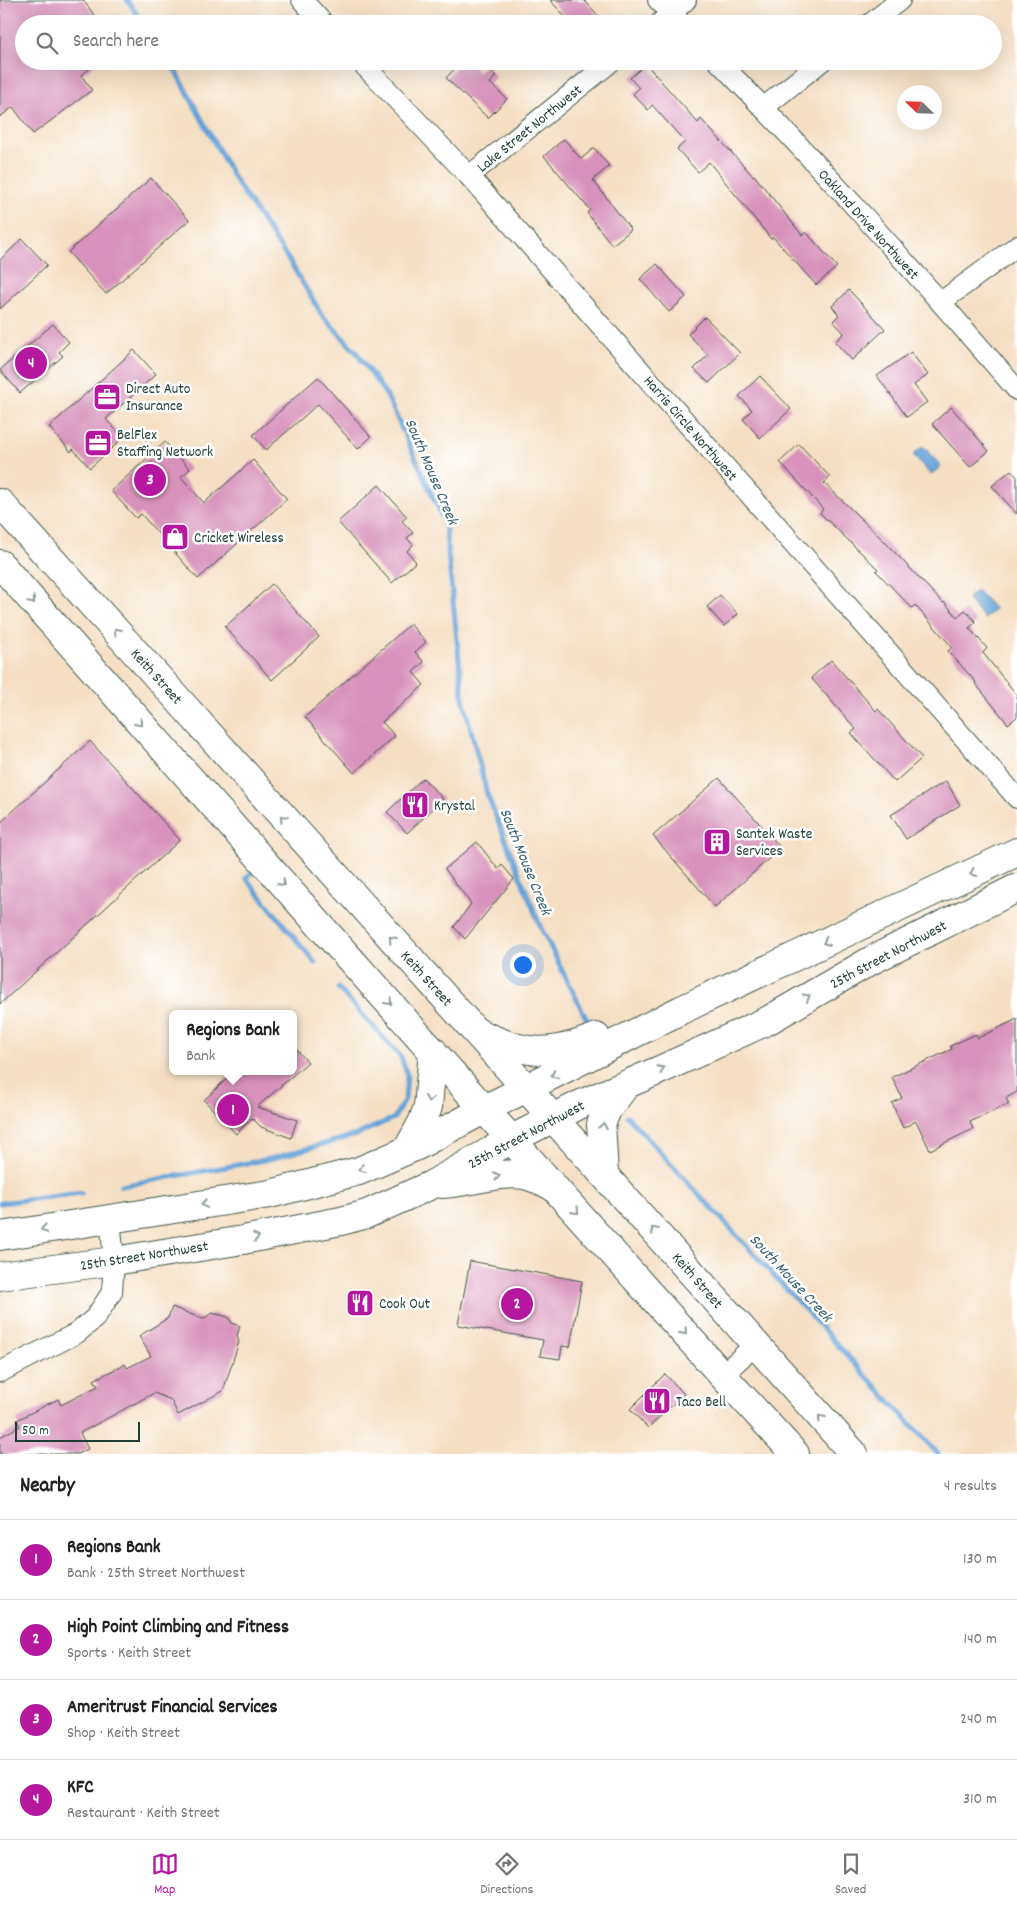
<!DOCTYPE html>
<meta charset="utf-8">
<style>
:root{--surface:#fff;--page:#f2f2f2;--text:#222;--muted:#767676;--line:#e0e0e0;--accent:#b5179e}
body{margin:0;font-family:Dekko,sans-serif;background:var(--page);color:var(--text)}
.compass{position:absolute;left:897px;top:85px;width:45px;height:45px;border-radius:50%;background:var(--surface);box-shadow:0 5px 20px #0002;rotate:293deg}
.scale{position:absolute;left:15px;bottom:12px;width:125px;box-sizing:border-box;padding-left:5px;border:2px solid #1f3d34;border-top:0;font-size:14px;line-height:18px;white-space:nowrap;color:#1f3d34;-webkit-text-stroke:4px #fff;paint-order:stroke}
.you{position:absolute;left:522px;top:964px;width:18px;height:18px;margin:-12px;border:4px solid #fff;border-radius:50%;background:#1a73e8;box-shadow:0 0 0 8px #1a73e833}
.badge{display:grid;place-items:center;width:32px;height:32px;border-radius:50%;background:var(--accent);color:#fff;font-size:16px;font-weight:700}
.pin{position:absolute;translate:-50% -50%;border:2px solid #fff;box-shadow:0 1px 5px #0006}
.popup{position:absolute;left:169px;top:1010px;width:128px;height:65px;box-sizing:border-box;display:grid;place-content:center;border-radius:8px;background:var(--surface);filter:drop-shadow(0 1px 4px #0005);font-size:16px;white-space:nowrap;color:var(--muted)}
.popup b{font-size:19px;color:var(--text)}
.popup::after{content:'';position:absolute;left:50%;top:100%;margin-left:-10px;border:10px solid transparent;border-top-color:var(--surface)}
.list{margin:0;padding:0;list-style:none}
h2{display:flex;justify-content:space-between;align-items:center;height:65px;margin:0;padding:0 20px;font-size:21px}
h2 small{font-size:16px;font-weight:400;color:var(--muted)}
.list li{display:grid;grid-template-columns:32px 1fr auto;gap:15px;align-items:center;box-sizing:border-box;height:80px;padding:0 20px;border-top:1px solid var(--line)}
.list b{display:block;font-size:19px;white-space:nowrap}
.list p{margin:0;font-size:16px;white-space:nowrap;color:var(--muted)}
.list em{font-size:16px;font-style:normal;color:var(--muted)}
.icon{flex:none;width:28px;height:28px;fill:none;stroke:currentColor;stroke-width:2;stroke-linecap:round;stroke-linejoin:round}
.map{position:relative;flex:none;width:1017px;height:1454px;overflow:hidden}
.search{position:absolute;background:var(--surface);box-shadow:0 5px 20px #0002;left:15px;right:15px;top:15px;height:55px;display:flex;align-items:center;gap:12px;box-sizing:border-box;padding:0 18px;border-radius:28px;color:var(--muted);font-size:19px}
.sheet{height:385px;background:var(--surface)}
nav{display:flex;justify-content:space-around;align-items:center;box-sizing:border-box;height:70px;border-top:1px solid var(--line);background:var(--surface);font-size:14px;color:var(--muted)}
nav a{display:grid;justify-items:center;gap:2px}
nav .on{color:var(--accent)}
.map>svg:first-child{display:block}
</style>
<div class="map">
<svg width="1017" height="1454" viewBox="0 0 1017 1454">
<rect width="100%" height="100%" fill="#fff"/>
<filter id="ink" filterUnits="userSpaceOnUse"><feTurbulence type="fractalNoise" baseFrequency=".02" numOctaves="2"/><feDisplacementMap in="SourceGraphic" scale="10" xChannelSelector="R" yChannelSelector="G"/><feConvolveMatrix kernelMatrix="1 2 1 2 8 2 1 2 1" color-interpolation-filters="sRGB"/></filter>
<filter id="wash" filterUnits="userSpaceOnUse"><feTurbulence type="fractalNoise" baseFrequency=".0096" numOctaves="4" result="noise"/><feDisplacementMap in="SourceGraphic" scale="20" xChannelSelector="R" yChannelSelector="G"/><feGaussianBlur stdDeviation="1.12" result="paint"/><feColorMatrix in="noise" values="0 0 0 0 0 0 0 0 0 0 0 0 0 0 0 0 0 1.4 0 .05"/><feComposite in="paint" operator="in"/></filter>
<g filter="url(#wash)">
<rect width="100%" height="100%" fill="#f4dfc3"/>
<g fill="#67a3d8" stroke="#437086">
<path d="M923,446L941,466L931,475L913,455Z"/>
<path d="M977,590L995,609L985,619L967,599Z"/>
</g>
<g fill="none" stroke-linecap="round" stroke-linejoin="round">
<g stroke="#67a3d8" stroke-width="5">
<path d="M127,0L144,24"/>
<path d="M170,61L235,180L290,262L322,315L356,352L387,396L445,523L463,698L487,794L541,928L588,1022"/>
<path d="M253,872L246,878L315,963"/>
<path d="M627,1116L938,1454"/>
<path d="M121,1186L270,1159L356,1135L394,1118L405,1099L407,1075L401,1057L338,988"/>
<path d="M0,1203L81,1193"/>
</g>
</g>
<g id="blocks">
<g fill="#d891ba">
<path d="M0,0H83L101,24H24V61H100L81,75L92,90L33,134L13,107L0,117Z"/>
<path d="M550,0H584L606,24H572Z"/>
<path d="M462,61H467L478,72L485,65L496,76L490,83L507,99L488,118L446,78Z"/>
<path d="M646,64L698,123L701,119L753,176L754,175L802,235L806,232L837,267L816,285L773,237L771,239L709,162L698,172L677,149L685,142L652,105L648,110L633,94L639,88L630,78Z"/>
<path d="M564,139L581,159L594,148L609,166L593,180L631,230L612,245L587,213L590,210L544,156Z"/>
<path d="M151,178L189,220L106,294L68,252Z"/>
<path d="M22,239L47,265L0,309V260Z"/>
<path d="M657,264L686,297L669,312L640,279Z"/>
<path d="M849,290L885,329L852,360L835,342L844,333L833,321L839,315L832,306Z"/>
<path d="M705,317L740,353L709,383L694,369L708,355L688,334Z"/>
<path d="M53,324L69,342L59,352L63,356L20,393L0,370Z"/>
<path d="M134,350L156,374L106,419L123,438L90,468L73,449L71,452L49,427Z"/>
<path d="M911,352L928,375L914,385L927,402L907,417L877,376Z"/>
<path d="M760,376L791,409L760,438L743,419L752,410L739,396Z"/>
<path d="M318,377L371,437L358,449L318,404L266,450L253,435Z"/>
<path d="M951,407L989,451L970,467L932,424Z"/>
<path d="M165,442L190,469L181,477L204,503L253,460L287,499L198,579L141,514L136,518L111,491Z"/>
<path d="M799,444L830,477L824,483L883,540L943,603L944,602L957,617L965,610L976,622L969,628L987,648L983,653L1017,695V717L1008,724L975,683L976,682L948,651L952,647L915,605L912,608L876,571L878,569L820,513L823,509L780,462Z"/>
<path d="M1011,470L1017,477V514L992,486Z"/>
<path d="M379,485L407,517L402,521L413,533L407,538L413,545L407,551L416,562L392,583L338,522Z"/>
<path d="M272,584L319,637L272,680L225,627Z"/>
<path d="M720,595L738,614L724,626L707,607Z"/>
<path d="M410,624L426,642L415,652L424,662L413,672L424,685L382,722L395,736L354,773L305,717Z"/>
<path d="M831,660L876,711L878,709L922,758L895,782L851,733L856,729L811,678Z"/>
<path d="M90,741L180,840L0,1004V823Z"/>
<path d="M423,778L443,799L407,833L387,812Z"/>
<path d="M719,778L781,848L715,907L653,836Z"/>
<path d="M946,781L960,805L906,839L891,815Z"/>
<path d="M477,842L498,869L502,865L514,879L465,939L454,927L471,904L445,869Z"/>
<path d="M1017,1019V1092L1006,1098L1009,1104L970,1122L973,1129L930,1150L916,1121L903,1128L892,1103L902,1098L892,1077L952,1049L950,1046L976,1034L978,1038Z"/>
<path d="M293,1046L308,1062L257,1107L297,1120L291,1138L261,1127L252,1118L236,1134L204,1100L235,1071H293Z"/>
<path d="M470,1261L582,1281L570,1347L562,1346L560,1359L540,1356L543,1340L458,1325Z"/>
<path d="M172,1307L203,1319L212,1313L228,1317L232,1323L240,1326L237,1336L239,1342L223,1391L178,1415L171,1400L154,1393L80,1433L88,1449L77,1454H0V1437L20,1426L17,1420L58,1399L61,1405L98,1386L94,1380L125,1364L127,1368L151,1356L139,1336L168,1318Z"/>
<path d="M665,1374L684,1394L648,1428L630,1409Z"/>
</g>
</g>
</g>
<g filter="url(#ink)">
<use href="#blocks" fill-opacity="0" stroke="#3f5549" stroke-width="1"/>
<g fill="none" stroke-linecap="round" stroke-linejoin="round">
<defs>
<g id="minor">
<path d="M302,0L324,24"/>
<path d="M658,0L680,22"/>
<path d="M659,24L686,0"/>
<path d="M870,24L900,0"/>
<path d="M360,61L469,176L1017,798"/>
<path d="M718,61C822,167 920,278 1017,390"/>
<path d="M763,108L822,61"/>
<path d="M469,176L612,61"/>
<path d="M941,302L1017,246"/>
<path d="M0,1372L77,1333L95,1318L112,1292L114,1261L110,1218"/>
<path d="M722,1375L755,1345"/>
</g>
<g id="primary">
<path d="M0,503L174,695L854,1454"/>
<path d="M0,564L324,930L722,1375L795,1454"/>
</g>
<g id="trunk">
<path d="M475,1031C522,1054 547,1058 596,1037"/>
<path d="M407,1150L422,1123L428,1107L433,1051"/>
<path d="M604,1174L601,1124L607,1110L626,1085"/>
<path d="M442,1184C468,1183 500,1171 525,1175C534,1177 545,1183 554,1187"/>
<path d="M0,1236L270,1194L359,1171L417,1146L485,1109L681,1010L1017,852"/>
<path d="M0,1276L114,1261L243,1240L341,1221L367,1214L431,1185L512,1139L581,1104L662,1069L767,1021L872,960L1017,888"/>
</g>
</defs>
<use href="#minor" stroke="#3f5549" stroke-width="22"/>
<use href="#primary" stroke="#3f5549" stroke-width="30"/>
<use href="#trunk" stroke="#3f5549" stroke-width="30"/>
<use href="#minor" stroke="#fff" stroke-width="20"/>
<use href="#primary" stroke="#fff" stroke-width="28"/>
<use href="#trunk" stroke="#fff" stroke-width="28"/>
</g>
<defs><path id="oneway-chevron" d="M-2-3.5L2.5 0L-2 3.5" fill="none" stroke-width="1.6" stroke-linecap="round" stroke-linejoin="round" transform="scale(1.25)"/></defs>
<g stroke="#8f9e9a">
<use href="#oneway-chevron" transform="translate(32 601) rotate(49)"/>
<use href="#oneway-chevron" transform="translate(117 631) rotate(-132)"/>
<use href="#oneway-chevron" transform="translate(139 723) rotate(49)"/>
<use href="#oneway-chevron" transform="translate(283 818) rotate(-132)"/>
<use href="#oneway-chevron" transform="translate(973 873) rotate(155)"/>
<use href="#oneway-chevron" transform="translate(282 883) rotate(48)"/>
<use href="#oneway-chevron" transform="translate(392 939) rotate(-132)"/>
<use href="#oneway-chevron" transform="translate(826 942) rotate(155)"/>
<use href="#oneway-chevron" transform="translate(807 997) rotate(-30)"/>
<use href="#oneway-chevron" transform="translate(389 1002) rotate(48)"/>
<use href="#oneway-chevron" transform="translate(661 1069) rotate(-24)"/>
<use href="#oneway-chevron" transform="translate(554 1075) rotate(153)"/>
<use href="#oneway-chevron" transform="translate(429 1099) rotate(98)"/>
<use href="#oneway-chevron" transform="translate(603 1126) rotate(-80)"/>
<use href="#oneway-chevron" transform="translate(362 1169) rotate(159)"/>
<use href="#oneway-chevron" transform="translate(497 1176) rotate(-11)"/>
<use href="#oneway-chevron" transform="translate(204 1204) rotate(171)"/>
<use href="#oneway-chevron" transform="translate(576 1211) rotate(48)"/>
<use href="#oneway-chevron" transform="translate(44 1229) rotate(171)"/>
<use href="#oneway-chevron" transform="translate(654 1230) rotate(-131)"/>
<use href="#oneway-chevron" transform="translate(256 1237) rotate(-11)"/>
<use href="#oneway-chevron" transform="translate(684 1332) rotate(48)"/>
<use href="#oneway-chevron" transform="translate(821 1418) rotate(-132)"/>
</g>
</g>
<defs>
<symbol id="office-square" viewBox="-11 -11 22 22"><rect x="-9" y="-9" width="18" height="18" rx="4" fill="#b5179e" stroke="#fff"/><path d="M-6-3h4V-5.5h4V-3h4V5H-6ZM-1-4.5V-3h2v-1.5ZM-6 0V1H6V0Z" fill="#fff"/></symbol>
<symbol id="shop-square" viewBox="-11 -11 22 22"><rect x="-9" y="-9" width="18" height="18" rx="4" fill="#b5179e" stroke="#fff"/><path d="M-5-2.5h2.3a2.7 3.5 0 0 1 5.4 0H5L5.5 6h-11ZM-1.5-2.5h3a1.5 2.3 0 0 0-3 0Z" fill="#fff"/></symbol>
<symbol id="restaurant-square" viewBox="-11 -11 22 22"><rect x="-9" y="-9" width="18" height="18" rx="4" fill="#b5179e" stroke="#fff"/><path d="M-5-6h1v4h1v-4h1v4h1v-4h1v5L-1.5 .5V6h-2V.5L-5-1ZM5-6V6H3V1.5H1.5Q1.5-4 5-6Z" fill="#fff"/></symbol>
<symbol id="building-square" viewBox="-11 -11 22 22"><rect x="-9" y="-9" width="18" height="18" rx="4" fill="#b5179e" stroke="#fff"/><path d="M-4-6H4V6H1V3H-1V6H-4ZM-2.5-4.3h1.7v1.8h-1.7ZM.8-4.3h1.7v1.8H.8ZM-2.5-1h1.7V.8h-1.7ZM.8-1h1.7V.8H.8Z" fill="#fff"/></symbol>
</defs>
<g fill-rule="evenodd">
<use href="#office-square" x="91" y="381" width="32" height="32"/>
<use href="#office-square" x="82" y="427" width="32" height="32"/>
<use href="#shop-square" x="159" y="521" width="32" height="32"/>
<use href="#restaurant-square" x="399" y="789" width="32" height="32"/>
<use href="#building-square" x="701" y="826" width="32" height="32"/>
<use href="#restaurant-square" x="344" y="1287" width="32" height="32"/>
<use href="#restaurant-square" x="641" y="1385" width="32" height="32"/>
</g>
<g text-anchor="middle" stroke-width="5" stroke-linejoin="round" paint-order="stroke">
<g font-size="15" fill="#1f3d34" stroke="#fff">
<text transform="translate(529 128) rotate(-39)" y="5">Lake Street Northwest</text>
<text transform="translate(869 224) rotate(48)" y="5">Oakland Drive Northwest</text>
<text transform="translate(691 428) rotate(49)" y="5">Harris Circle Northwest</text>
<text transform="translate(157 676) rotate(48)" y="5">Keith Street</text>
<text transform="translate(888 954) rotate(-28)" y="5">25th Street Northwest</text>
<text transform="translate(427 978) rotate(48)" y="5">Keith Street</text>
<text transform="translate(526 1134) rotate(-28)" y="5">25th Street Northwest</text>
<text transform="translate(144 1255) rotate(-9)" y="5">25th Street Northwest</text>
<text transform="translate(698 1280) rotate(49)" y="5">Keith Street</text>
</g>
<g font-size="15" fill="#1f3d34" stroke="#fff" text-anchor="start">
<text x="126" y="393">Direct Auto<tspan x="126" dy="17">Insurance</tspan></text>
<text x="117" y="439">BelFlex<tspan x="117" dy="17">Staffing Network</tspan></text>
<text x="194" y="542">Cricket Wireless</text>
<text x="434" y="810">Krystal</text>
<text x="736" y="838">Santek Waste<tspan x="736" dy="17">Services</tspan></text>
<text x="379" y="1308">Cook Out</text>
<text x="676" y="1406">Taco Bell</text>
</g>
<g font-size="16" font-style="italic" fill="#38616d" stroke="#fff">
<text transform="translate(433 471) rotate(67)" y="6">South Mouse Creek</text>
<text transform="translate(527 861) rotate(68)" y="6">South Mouse Creek</text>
<text transform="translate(792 1277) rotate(47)" y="6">South Mouse Creek</text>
</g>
</g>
</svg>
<svg class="compass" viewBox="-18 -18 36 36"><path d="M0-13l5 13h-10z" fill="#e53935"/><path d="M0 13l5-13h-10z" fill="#767676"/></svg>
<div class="scale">50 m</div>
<div class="you"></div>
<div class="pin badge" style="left:233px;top:1110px">1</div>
<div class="popup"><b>Regions Bank</b>Bank</div>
<div class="pin badge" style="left:517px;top:1304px">2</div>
<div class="pin badge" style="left:150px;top:480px">3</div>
<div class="pin badge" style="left:31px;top:363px">4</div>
<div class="search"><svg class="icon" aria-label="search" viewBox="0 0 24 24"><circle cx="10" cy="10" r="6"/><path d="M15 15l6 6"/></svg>Search here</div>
</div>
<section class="sheet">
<h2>Nearby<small>4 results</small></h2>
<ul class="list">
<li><span class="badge">1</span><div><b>Regions Bank</b><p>Bank · 25th Street Northwest</p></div><em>130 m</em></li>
<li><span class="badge">2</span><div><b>High Point Climbing and Fitness</b><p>Sports · Keith Street</p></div><em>140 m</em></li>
<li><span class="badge">3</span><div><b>Ameritrust Financial Services</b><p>Shop · Keith Street</p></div><em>240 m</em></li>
<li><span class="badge">4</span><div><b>KFC</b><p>Restaurant · Keith Street</p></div><em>310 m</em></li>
</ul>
</section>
<nav>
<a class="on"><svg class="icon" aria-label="map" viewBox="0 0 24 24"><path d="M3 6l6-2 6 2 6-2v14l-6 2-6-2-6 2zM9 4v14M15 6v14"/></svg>Map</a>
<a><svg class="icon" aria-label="directions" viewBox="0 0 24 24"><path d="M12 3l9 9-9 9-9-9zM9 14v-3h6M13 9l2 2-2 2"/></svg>Directions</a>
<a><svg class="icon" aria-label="saved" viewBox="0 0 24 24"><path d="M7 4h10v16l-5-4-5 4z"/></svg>Saved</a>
</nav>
